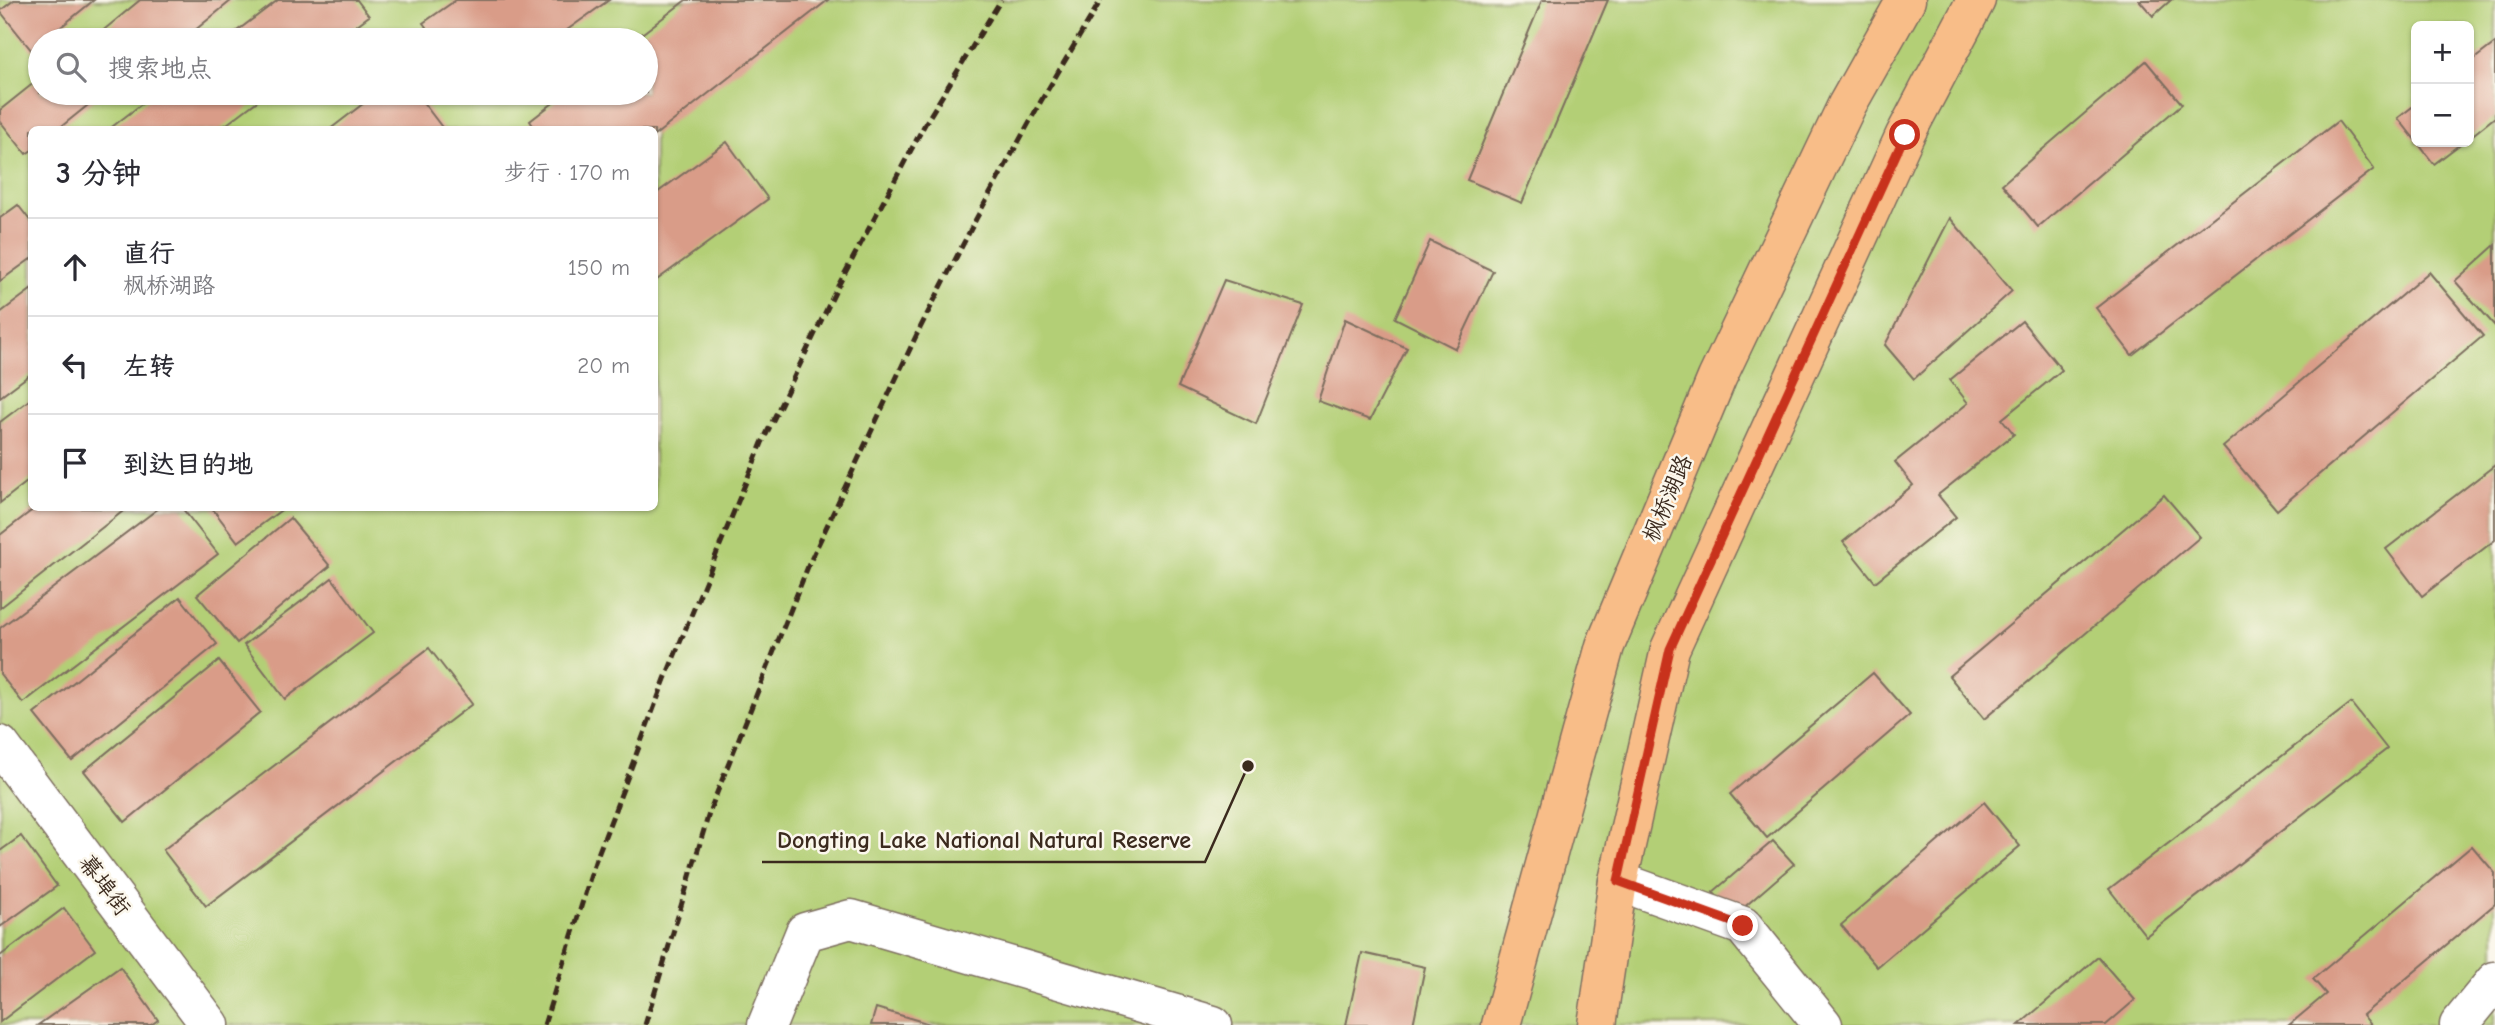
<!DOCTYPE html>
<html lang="zh">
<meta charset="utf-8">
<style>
:root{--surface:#fff;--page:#f7f7f7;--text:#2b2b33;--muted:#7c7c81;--line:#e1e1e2}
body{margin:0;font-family:"Comic Neue","LXGW WenKai TC",sans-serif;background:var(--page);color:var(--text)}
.controls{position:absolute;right:21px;top:21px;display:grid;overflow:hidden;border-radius:10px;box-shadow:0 2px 5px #0004}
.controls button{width:63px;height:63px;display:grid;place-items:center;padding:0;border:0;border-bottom:2px solid var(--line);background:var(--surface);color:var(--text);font:35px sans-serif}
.stop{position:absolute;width:21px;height:21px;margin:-16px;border:5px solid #c8321e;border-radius:50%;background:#fff}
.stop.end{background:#c8321e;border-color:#fff;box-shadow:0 2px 7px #0008}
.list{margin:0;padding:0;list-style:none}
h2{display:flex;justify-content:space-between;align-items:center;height:91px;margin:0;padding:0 28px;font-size:30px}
h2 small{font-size:23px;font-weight:400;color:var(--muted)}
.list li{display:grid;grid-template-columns:46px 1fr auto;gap:21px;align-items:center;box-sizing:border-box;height:98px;padding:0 28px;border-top:2px solid var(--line)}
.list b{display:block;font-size:26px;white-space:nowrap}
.list p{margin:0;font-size:23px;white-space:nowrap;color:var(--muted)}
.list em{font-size:23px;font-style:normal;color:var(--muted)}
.icon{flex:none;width:38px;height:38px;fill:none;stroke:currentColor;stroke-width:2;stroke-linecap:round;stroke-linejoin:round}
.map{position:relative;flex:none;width:2495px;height:1025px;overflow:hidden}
.search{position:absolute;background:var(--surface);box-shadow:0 2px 5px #0004;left:28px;top:28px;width:630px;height:77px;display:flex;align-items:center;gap:18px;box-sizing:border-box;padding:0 24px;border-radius:38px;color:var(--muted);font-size:26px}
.panel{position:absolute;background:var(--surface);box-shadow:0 2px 5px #0004;left:28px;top:126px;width:630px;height:385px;border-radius:10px}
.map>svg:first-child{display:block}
</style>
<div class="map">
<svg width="2495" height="1025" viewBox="0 0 2495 1025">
<rect width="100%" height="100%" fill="#fbf7ec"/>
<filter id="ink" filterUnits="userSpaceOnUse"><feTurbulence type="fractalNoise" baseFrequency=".0143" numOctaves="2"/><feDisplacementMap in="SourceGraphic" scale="14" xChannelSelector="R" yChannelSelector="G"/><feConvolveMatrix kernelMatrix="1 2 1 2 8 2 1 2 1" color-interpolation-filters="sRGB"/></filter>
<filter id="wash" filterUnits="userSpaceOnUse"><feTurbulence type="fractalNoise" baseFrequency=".00686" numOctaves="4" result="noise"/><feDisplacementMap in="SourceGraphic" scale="28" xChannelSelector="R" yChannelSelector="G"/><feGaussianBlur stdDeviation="1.57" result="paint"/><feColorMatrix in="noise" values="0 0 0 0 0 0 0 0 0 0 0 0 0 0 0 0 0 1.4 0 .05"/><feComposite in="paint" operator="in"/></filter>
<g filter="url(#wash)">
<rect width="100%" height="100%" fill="#f8ebd8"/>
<path fill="#b3cf76" stroke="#777c4a" stroke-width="2" fill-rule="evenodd" d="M0,0H2495V1025H0ZM2416,26H2469V142H2416ZM40,40H646V93H40ZM32,130H654V508H32Z"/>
<g id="blocks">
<g fill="#d99c88">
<path d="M14,0H94L45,40H40V44L32,51L0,11Z"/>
<path d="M140,0H232L183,40H96L94,38Z"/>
<path d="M278,0H357L369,16L337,40H225Z"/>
<path d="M456,0H609L553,40H436L423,23Z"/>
<path d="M686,0H828L654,136V130H536L530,121L566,93H646V40H634Z"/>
<path d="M1542,0H1608L1522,203L1467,180Z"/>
<path d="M2139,0H2171L2153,16Z"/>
<path d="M2495,43V117L2469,138V63Z"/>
<path d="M2146,61L2182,104L2038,227L2002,184Z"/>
<path d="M40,78V93H103L57,130H32V150L26,154L0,121V110Z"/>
<path d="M156,93H268L219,130H108Z"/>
<path d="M377,93H416L444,130H329Z"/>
<path d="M2416,104V141L2398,118Z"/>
<path d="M2338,121L2374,169L2132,355L2096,308Z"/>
<path d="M727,142L768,199L654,282V195Z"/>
<path d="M2417,142H2463L2434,164Z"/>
<path d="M18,205L32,223V258L0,281V218Z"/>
<path d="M1950,218L2012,291L1914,379L1885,345Z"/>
<path d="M1430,241L1493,271L1456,349L1395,318Z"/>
<path d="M2495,245V326L2455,281Z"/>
<path d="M2429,272L2483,336L2277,510L2223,447Z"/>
<path d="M1224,280L1303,305L1256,424L1178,387Z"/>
<path d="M32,289V373L0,397V313Z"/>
<path d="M1345,319L1407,348L1370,420L1318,401Z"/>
<path d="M2022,321L2062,370L2002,419L2014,434L1938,495L1956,517L1875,582L1843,542L1913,485L1895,462L1968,403L1950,380Z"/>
<path d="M32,398V478L0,503V422Z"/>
<path d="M2495,465V540L2422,596L2386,549Z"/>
<path d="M2164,495L2200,537L1984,719L1949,676Z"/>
<path d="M35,508H127L0,608V535Z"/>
<path d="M159,508H182L218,554L23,703L0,674V628Z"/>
<path d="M212,508H284L238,542Z"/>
<path d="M290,518L330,566L237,643L197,595Z"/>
<path d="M332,578L373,633L285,699L244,645Z"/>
<path d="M180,597L217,644L72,761L34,714Z"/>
<path d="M429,648L472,704L206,906L163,850Z"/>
<path d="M219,661L260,712L125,822L84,771Z"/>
<path d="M1873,673L1910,715L1767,838L1730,794Z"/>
<path d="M2351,703L2387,749L2146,936L2109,889Z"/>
<path d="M1984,802L2020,846L1877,967L1841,925Z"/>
<path d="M21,836L57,886L0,927V851Z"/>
<path d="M1773,841L1794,864L1734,916L1713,892Z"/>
<path d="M2472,846L2495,873V904L2363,1015L2371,1025H2289L2326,994L2313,979Z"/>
<path d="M64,908L95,950L0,1022V956Z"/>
<path d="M1362,953L1425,967L1413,1025H1346Z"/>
<path d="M2098,957L2135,1000L2106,1025H2019Z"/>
<path d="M120,967L158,1020L151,1025H38Z"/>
<path d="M876,1008L930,1024V1025H871Z"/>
</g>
</g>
</g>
<g filter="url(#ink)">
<use href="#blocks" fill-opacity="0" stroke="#7d6e5f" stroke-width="2"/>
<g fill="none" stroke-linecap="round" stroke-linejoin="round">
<defs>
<g id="street">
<path d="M0,745L210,1025"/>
<path d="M1618,881L1743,926L1823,1025"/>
<path d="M767,1025L805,932L851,919L1213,1025"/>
<path d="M2459,1025L2495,981"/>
</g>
<g id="primary">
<path d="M1501,1025L1605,646L1717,378L1847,105L1906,0"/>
<path d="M1597,1025L1618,881L1670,649L1905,135L1976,0"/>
</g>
</defs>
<use href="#street" stroke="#7d6e5f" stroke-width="41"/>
<use href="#primary" stroke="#7d6e5f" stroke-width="41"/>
<use href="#street" stroke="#fff" stroke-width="38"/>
<use href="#primary" stroke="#f8bd88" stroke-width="38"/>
<g stroke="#3b2a1e" stroke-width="5" stroke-dasharray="10 5" stroke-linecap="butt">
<path d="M544,1025L595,862L665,679L762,443L838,286L925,124L1001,0"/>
<path d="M645,1025L710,810L809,564L917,334L976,219L1041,101L1101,0"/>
</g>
</g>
</g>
<g fill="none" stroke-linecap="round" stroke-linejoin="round" filter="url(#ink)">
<path stroke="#c8321e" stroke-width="9" d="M1743,926L1618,881L1670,649L1905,135"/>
</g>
<g text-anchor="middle" stroke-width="5" stroke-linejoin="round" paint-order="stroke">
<g font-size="23" fill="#3b2a1e" stroke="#fbf7ec">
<text transform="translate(1667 498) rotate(-67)" y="8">枫桥湖路</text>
<text transform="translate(105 885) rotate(53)" y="8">幕埠街</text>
</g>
</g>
<path fill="none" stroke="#3b2a1e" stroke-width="2.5" d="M1248 766L1205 862H762"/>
<circle fill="#3b2a1e" stroke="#fbf7ec" stroke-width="2.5" cx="1248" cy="766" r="7"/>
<g font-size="24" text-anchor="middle" font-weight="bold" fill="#3b2a1e" stroke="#fbf7ec" stroke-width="5" stroke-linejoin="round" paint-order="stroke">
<text x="984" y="848">Dongting Lake National Natural Reserve</text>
</g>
</svg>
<div class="controls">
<button>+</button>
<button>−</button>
</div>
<div class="stop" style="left:1905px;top:135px"></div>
<div class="stop end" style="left:1743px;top:926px"></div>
<div class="search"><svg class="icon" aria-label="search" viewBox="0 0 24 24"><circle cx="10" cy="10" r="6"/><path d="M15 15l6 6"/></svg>搜索地点</div>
<section class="panel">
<h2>3 分钟<small>步行 · 170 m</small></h2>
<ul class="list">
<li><svg class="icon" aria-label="ahead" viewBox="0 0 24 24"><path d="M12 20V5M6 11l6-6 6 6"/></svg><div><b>直行</b><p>枫桥湖路</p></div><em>150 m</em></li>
<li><svg class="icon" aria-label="left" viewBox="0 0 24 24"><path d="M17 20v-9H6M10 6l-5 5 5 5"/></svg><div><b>左转</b></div><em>20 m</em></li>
<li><svg class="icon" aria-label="arrive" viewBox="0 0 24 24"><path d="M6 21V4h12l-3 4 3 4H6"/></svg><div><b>到达目的地</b></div></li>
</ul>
</section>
</div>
